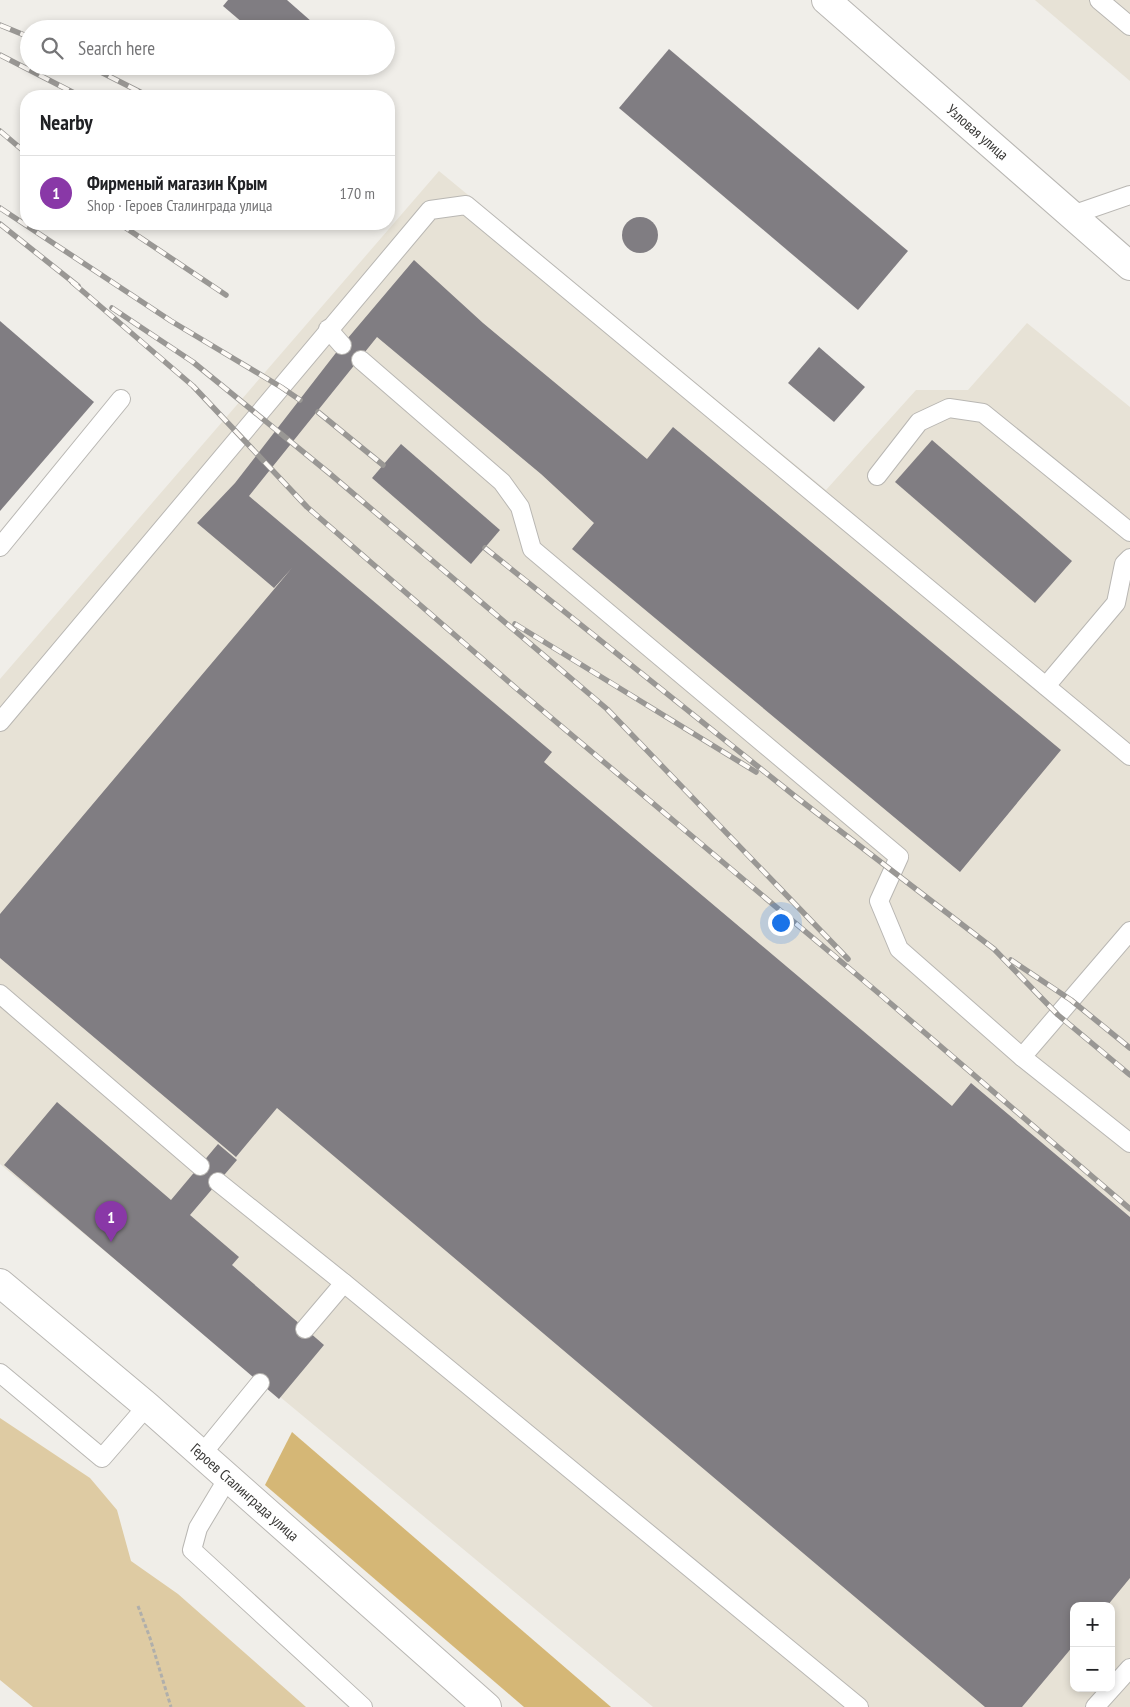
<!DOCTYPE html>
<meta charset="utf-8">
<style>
:root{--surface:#fff;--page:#f6f6f6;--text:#202124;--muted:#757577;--line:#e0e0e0;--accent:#8938a7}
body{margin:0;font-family:"PT Sans Narrow",sans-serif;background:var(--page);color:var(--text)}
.controls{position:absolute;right:15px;bottom:15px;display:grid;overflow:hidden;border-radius:10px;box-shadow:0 2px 8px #0003}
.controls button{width:45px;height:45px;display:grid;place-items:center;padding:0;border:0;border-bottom:1px solid var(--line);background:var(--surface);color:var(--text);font:25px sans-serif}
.you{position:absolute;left:780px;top:922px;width:18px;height:18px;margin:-12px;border:4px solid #fff;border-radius:50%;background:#1a73e8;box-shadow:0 0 0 8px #1a73e833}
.badge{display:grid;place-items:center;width:32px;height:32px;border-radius:50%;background:var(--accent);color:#fff;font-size:16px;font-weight:700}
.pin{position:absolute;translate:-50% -41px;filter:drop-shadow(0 1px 2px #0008)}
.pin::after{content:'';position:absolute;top:26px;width:18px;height:15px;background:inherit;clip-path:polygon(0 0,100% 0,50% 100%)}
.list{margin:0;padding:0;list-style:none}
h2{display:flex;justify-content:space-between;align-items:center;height:65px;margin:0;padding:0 20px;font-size:21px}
h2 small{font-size:16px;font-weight:400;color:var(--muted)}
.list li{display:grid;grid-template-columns:32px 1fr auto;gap:15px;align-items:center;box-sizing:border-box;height:75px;padding:0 20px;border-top:1px solid var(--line)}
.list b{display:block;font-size:19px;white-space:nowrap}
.list p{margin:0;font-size:16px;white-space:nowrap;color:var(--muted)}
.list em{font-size:16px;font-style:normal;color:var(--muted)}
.icon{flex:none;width:28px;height:28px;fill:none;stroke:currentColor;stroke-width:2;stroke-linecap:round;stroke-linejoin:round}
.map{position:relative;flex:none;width:1130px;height:1707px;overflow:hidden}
.search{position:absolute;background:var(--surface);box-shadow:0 2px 8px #0003;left:20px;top:20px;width:375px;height:55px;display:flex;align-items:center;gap:12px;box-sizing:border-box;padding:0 18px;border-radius:28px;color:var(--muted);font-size:19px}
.panel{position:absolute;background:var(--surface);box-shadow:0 2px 8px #0003;left:20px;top:90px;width:375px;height:140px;border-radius:20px}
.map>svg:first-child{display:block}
</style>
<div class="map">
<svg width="1130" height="1707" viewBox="0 0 1130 1707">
<rect width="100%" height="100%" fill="#f0eee9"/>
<g fill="#e7e2d6" fill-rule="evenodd">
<path d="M1035,0H1130V81Z"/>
<path d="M439,171L826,490L916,390H968L1027,323L1130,407V1707H653L0,1164V679ZM1074,1606H1111V1688H1074Z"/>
</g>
<path fill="#decba3" d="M0,1418L90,1478L117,1510L131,1561L178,1594L306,1707H33L0,1680Z"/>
<path fill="#d5b776" d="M292,1432L611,1707H524L265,1485Z"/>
<g fill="#807d82">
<path d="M228,0H287L320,29H250L223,6Z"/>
<path d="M669,49L908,251L858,310L619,108Z"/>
<path d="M293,66H310L303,74Z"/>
<circle cx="640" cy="235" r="18"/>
<path d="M414,260L483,323L647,459L673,427L1061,750L960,872L572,549L594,523L541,474L377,337L249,496L552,752L544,762L952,1106L971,1083L1130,1217V1578L1107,1606H1074V1645L1022,1707H985L277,1108L236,1157L0,958V914L292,568L274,588L197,523L235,483L342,345Z"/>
<path d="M0,321L94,402L0,511Z"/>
<path d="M819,347L865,387L834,422L788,383Z"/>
<path d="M932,440L1072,561L1035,603L895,482Z"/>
<path d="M401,444L500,530L471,564L372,478Z"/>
<path d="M57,1102L171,1200L218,1144L237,1160L190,1215L239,1257L232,1265L324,1345L279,1399L4,1165Z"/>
</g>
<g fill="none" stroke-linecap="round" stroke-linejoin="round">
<defs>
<g id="service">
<path d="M1099,0L1130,26"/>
<path d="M1072,215L1130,195"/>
<path d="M328,329L342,345"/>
<path d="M361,360L502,482L520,507L532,549L899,857L879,901L899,949L1022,1057"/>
<path d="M877,476L919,422L949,408L983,413L1130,532"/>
<path d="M0,547L121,399"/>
<path d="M1046,686L1116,603L1124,564L1130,558"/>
<path d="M0,722L430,210L466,205L1130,756"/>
<path d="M1130,931L1022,1057L1130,1143"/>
<path d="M0,994L200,1166"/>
<path d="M218,1182L344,1283"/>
<path d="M305,1329L344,1283L859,1707"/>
<path d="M0,1373L102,1458L147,1406"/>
<path d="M202,1454L260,1383"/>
<path d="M228,1478L198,1528L192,1550L363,1707"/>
<path d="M1095,1707L1130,1668"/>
</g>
<g id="minor">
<path id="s1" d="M0,1283L147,1406L487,1707"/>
</g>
<g id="tertiary">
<path id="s2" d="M826,0L1130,266"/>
</g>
</defs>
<use href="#service" stroke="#b9b7b3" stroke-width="20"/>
<use href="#minor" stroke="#b9b7b3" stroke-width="30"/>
<use href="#tertiary" stroke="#b9b7b3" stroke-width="30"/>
<path stroke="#b0afab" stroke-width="3" stroke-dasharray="4 2.5" stroke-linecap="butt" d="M138,1606L150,1638L171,1707"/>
<use href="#service" stroke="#fff" stroke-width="18"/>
<use href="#minor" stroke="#fff" stroke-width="28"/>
<use href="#tertiary" stroke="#fff" stroke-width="28"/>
<defs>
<g id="rail">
<path d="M0,25L29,37"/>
<path d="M0,55L80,96"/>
<path d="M89,66L148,96"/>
<path d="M0,131L26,153"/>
<path d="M0,208L171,321L281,387L300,400"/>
<path d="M0,224L78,286"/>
<path d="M120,224L226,295"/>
<path d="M72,282L193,386L307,507L517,689L882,996L1130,1209"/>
<path d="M112,308L193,362L329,473L607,709L848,959"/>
<path d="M318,412L383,465"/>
<path d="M485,548L796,797L994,949L1058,1015L1130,1075"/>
<path d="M515,624L756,772"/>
<path d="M1011,960L1071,1000L1130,1048"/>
</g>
</defs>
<use href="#rail" stroke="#999794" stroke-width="5.5"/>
<use href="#rail" stroke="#fefbf7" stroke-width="4" stroke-dasharray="11" stroke-linecap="butt"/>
</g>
<g text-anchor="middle" stroke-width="5" stroke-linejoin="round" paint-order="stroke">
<g font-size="15" fill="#393836" stroke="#fefbf7">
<text dy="5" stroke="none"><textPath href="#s2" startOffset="201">Узловая улица</textPath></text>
<text dy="5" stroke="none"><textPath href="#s1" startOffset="322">Героев Сталинграда улица</textPath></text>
</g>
</g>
</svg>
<div class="controls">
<button>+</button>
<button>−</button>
</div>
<div class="you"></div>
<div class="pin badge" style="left:111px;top:1242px">1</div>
<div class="search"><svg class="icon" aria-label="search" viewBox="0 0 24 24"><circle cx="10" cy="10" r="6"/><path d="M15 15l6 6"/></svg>Search here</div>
<section class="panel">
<h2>Nearby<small></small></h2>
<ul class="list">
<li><span class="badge">1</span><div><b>Фирменый магазин Крым</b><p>Shop · Героев Сталинграда улица</p></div><em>170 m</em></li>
</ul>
</section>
</div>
